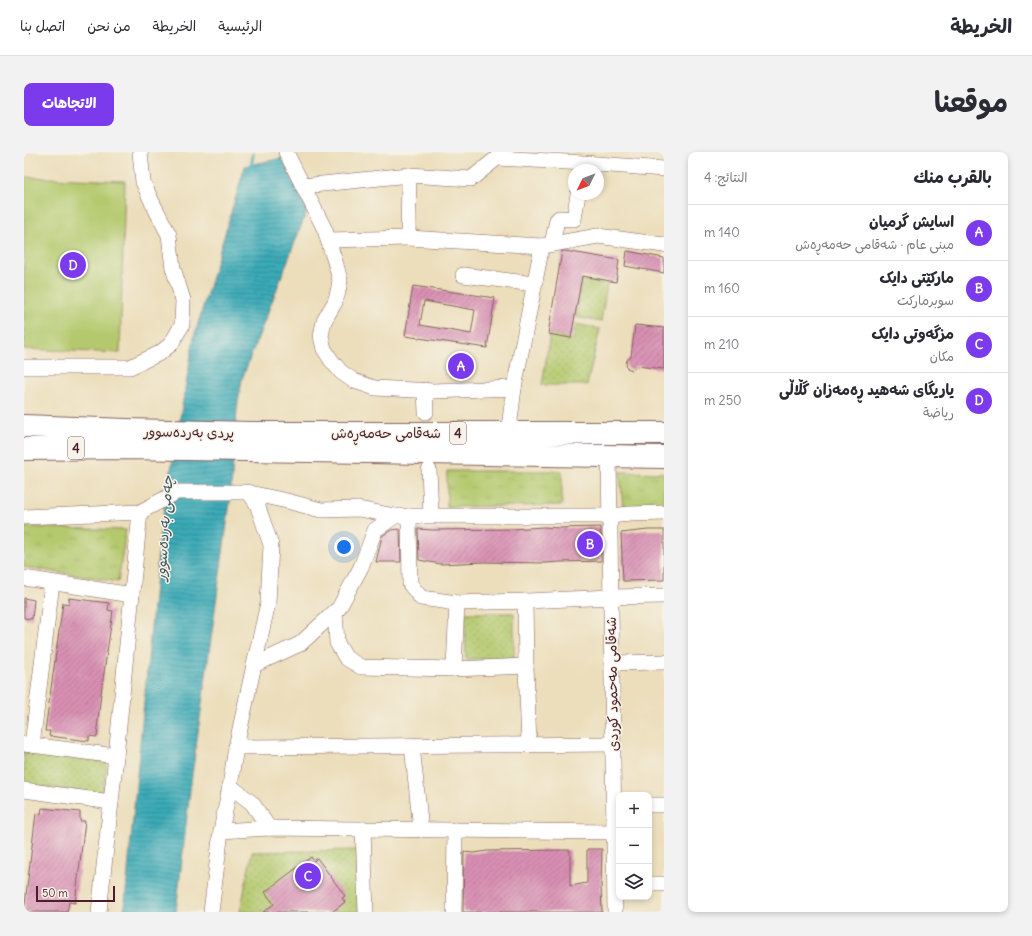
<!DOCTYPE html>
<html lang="ar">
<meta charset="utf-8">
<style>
:root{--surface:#fff;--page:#f2f2f3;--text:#2b2b33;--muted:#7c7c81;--line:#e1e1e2;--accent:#7c3aed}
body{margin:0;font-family:Delius,"Playpen Sans Arabic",sans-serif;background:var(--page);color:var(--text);direction:rtl}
.controls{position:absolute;right:12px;bottom:12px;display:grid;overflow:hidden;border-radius:8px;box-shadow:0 2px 6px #0003}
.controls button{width:36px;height:36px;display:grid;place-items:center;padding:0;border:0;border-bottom:1px solid var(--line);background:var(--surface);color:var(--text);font:20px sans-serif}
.compass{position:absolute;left:544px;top:12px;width:36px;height:36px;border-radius:50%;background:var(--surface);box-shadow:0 2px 6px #0003;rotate:227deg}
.scale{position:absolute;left:12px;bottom:10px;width:79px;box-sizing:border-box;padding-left:4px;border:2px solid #4a1f2b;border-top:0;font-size:11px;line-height:14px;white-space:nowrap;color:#4a1f2b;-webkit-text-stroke:3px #f7f3e8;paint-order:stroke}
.you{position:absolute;left:320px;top:395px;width:14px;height:14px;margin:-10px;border:3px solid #fff;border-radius:50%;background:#1a73e8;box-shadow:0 0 0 6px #1a73e833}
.badge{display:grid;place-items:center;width:26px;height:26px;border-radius:50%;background:var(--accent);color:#fff;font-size:13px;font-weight:700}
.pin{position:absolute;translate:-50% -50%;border:2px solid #fff;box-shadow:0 1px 4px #0006}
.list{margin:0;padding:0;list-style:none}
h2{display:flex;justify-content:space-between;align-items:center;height:52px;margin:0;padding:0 16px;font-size:17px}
h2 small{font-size:13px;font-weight:400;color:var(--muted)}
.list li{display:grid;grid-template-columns:26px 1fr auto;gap:12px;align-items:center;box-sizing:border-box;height:56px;padding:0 16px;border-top:1px solid var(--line)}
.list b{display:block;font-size:15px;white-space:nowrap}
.list p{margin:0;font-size:13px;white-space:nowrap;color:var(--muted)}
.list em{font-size:13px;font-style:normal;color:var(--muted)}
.icon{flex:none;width:22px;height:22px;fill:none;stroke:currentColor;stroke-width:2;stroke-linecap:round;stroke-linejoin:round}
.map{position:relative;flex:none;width:640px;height:760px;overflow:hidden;direction:ltr;border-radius:8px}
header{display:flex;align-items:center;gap:24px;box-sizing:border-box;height:56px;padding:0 20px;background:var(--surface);border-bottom:1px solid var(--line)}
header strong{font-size:19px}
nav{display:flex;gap:22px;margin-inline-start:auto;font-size:14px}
.intro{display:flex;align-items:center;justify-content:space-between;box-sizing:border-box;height:96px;padding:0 24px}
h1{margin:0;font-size:28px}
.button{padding:10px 18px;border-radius:8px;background:var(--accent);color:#fff;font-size:14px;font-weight:700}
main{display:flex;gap:24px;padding:0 24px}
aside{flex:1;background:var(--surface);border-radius:8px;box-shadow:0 2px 6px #0003}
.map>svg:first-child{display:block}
</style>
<header>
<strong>الخريطة</strong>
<nav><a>الرئيسية</a><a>الخريطة</a><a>من نحن</a><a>اتصل بنا</a></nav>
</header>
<div class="intro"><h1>موقعنا</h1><a class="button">الاتجاهات</a></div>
<main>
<aside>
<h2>بالقرب منك<small>النتائج: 4</small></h2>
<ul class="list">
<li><span class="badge">A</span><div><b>اسايش گرميان</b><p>مبنى عام · شەقامی حەمەڕەش</p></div><em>140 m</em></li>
<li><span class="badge">B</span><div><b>مارکێتی دایک</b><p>سوبرماركت</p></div><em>160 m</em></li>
<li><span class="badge">C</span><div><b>مزگەوتی دایک</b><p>مكان</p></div><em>210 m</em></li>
<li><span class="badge">D</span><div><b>یاریگای شەهید ڕەمەزان گڵاڵی</b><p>رياضة</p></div><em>250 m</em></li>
</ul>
</aside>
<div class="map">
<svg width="640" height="760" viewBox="0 0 640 760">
<defs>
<pattern id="grass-dots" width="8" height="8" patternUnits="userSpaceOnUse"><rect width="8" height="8" fill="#b4c96d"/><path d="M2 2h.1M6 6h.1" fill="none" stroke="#9cac5f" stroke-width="1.8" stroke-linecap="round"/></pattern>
<pattern id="park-tufts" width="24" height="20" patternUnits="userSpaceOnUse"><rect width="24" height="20" fill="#b4c96d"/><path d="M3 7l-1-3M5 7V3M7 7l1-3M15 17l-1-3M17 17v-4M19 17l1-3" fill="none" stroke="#9cac5f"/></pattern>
<pattern id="water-rules" width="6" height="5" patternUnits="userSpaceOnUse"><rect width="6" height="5" fill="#3aaab7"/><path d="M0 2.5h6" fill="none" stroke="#338a95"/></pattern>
<pattern id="building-hatch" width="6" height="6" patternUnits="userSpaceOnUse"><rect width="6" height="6" fill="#d890b3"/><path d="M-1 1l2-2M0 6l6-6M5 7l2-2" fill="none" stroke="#b17592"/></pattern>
</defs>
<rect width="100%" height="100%" fill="#f7f3e8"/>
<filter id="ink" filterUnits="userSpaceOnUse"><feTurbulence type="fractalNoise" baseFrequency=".025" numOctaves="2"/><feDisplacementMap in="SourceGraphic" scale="8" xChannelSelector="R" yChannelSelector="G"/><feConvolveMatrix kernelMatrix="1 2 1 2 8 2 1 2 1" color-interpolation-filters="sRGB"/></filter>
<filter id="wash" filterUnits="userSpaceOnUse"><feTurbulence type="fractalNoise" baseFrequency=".012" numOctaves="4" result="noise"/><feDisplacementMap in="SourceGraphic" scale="16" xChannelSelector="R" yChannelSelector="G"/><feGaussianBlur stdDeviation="0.9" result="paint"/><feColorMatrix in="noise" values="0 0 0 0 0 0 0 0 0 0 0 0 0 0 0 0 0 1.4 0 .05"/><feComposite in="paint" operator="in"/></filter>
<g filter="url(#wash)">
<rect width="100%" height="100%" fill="#ecdebb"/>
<g fill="url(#grass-dots)" stroke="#7f744c">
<path d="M558,128L583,132L577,170L552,165Z"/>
<path d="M552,172L576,177L563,233H518L526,182L549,188Z"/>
<path d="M441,461H490V507H442Z"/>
<path d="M0,598L83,610L78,643L0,632Z"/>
<path d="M333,698L334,760H216L228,700Z"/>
</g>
<g fill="url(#park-tufts)" stroke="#7f744c">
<path d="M423,319H538V353L423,355Z"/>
<path d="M596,320L640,321V355L599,356Z"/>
<path d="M0,375L102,378L94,430L0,415Z"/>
</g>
<path fill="#b4c96d" stroke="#7f744c" d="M0,25L101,29L96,201L0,197Z"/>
<path fill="url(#water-rules)" stroke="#426471" d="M258,6L283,59L218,227L213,257L206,350L166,638L152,760H100L136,381L170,185L221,14Z"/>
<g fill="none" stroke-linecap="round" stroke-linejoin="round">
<path stroke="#3aaab7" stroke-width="3" d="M227,17L229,2"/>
</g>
<g id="blocks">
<g fill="url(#building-hatch)" fill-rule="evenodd">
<path d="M538,99H541L595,108L592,130L558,124L547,186L524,182Z"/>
<path d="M603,99L640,106V121L601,114Z"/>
<path d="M389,134L471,146L463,196L381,184ZM400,149L451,158L447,182L396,173Z"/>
<path d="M611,173L640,176V217L613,214L608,218L603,216L602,211L603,208L607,205Z"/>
<path d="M519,375L535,376L577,375V409L536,410L522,411L459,410L416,412L395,408L394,377L408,378L489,377Z"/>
<path d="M376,377L377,410H352L358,384L367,378Z"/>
<path d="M624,378H640V428L599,429L597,381Z"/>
<path d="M0,446L10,448L8,467L0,466Z"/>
<path d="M45,446L85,451L84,458L89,459L77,541L73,577H74L73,585L65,584V589L25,584L26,579H21L39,451L45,452Z"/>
<path d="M18,656L56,660V669H61L51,751L45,750L43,760H0L12,661L17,662Z"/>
<path d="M563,697H578L577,732L578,760H439L440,700L450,701L463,699L546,698V734L563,731Z"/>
<path d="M287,705L290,709L293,706L321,744L318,746L321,750L308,760H239L250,752L241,740Z"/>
</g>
</g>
</g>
<g filter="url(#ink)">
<use href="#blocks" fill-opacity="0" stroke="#83625d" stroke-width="1"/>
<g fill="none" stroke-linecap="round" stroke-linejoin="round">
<defs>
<g id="minor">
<path d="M262,0L301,78L312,113L316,128L314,140L311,150L300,169L297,184L300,197L307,208L317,220L330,229L351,236L409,239L490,236L486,268V281"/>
<path d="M279,34L385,23L447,27L473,6L560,11L640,17"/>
<path d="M384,86L518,94L574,84L640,93"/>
<path d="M304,88L384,86L385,23"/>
<path d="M528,92L533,68L535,66L550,67L554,42"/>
<path d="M439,123L510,132"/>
<path d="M0,215H106L136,201L147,192L158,173L159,148L149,116L145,83L128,50L119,30L116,0"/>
<path d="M490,236L518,94"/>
<path d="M401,238L402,260"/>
<path d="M585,304L591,760"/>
<path d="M405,318L407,363"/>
<path d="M225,340L233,352L247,393L244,451L230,513"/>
<path d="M385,364L386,432L397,446L433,451L503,449L587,445L640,444"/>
<path d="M0,365L116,360L153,340H221L263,349L297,358L335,357L371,364"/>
<path d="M0,426L108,443"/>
<path d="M501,449L502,514L505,593"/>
<path d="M311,460L313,491L322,506L337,515L430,517L502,514"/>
<path d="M588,511L640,510"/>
<path d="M430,517L433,451"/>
<path d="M0,592L92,604"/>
<path d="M8,593L28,431"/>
<path d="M388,594L397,678"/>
<path d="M212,595L589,592"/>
<path d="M206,634L228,651L245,676"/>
<path d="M0,638L87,650"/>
<path d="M625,653H640"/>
<path d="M339,677L342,760"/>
<path d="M197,679L245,676L590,680"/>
<path d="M625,732H640"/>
<path d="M75,760L92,604L116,360"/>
<path d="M187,760L197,679L206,634L212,595L230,513L276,492L315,456L337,415L351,378L371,364H586L606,362L640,361"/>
<path d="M430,760L431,678"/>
</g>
<g id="highway">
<path d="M0,274L102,278L227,281H640"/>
<path d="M0,297L103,296L640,305"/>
</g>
</defs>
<use href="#minor" stroke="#83625d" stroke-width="16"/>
<use href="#highway" stroke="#83625d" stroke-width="24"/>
<use href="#minor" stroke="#fff" stroke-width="15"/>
<use href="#highway" stroke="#fff" stroke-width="22"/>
</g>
</g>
<g text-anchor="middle" stroke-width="3" stroke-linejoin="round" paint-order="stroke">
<g fill="#f7f3e8" stroke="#7e5f64" stroke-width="1">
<rect x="426" y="270" width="16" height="22" rx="3"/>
<rect x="44" y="285" width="16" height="22" rx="3"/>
</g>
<g font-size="13" font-weight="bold" fill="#4a1f2b">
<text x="434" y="286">4</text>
<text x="52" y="301">4</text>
</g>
<g font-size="14" fill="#4a1f2b" stroke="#f7f3e8">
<text transform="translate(165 280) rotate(1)" y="5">پردی بەردەسوور</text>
<text x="362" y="286">شەقامی حەمەڕەش</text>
<text transform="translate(588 532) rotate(-91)" y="5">شەقامی مەحمود کوردی</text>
</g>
<g font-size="15" font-style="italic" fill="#445763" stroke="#f7f3e8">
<text transform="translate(140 376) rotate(-86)" y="5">چەمی بەردەسوور</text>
</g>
</g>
</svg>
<div class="controls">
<button>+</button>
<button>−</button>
<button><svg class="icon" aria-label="layers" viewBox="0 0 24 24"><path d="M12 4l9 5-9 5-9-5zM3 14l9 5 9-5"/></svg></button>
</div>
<svg class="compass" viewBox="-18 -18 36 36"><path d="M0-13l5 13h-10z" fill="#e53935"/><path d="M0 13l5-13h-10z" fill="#7c7c81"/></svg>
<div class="scale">50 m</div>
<div class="you"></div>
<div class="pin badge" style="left:437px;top:214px">A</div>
<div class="pin badge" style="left:566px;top:392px">B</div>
<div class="pin badge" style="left:284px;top:724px">C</div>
<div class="pin badge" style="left:49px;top:113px">D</div>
</div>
</main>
